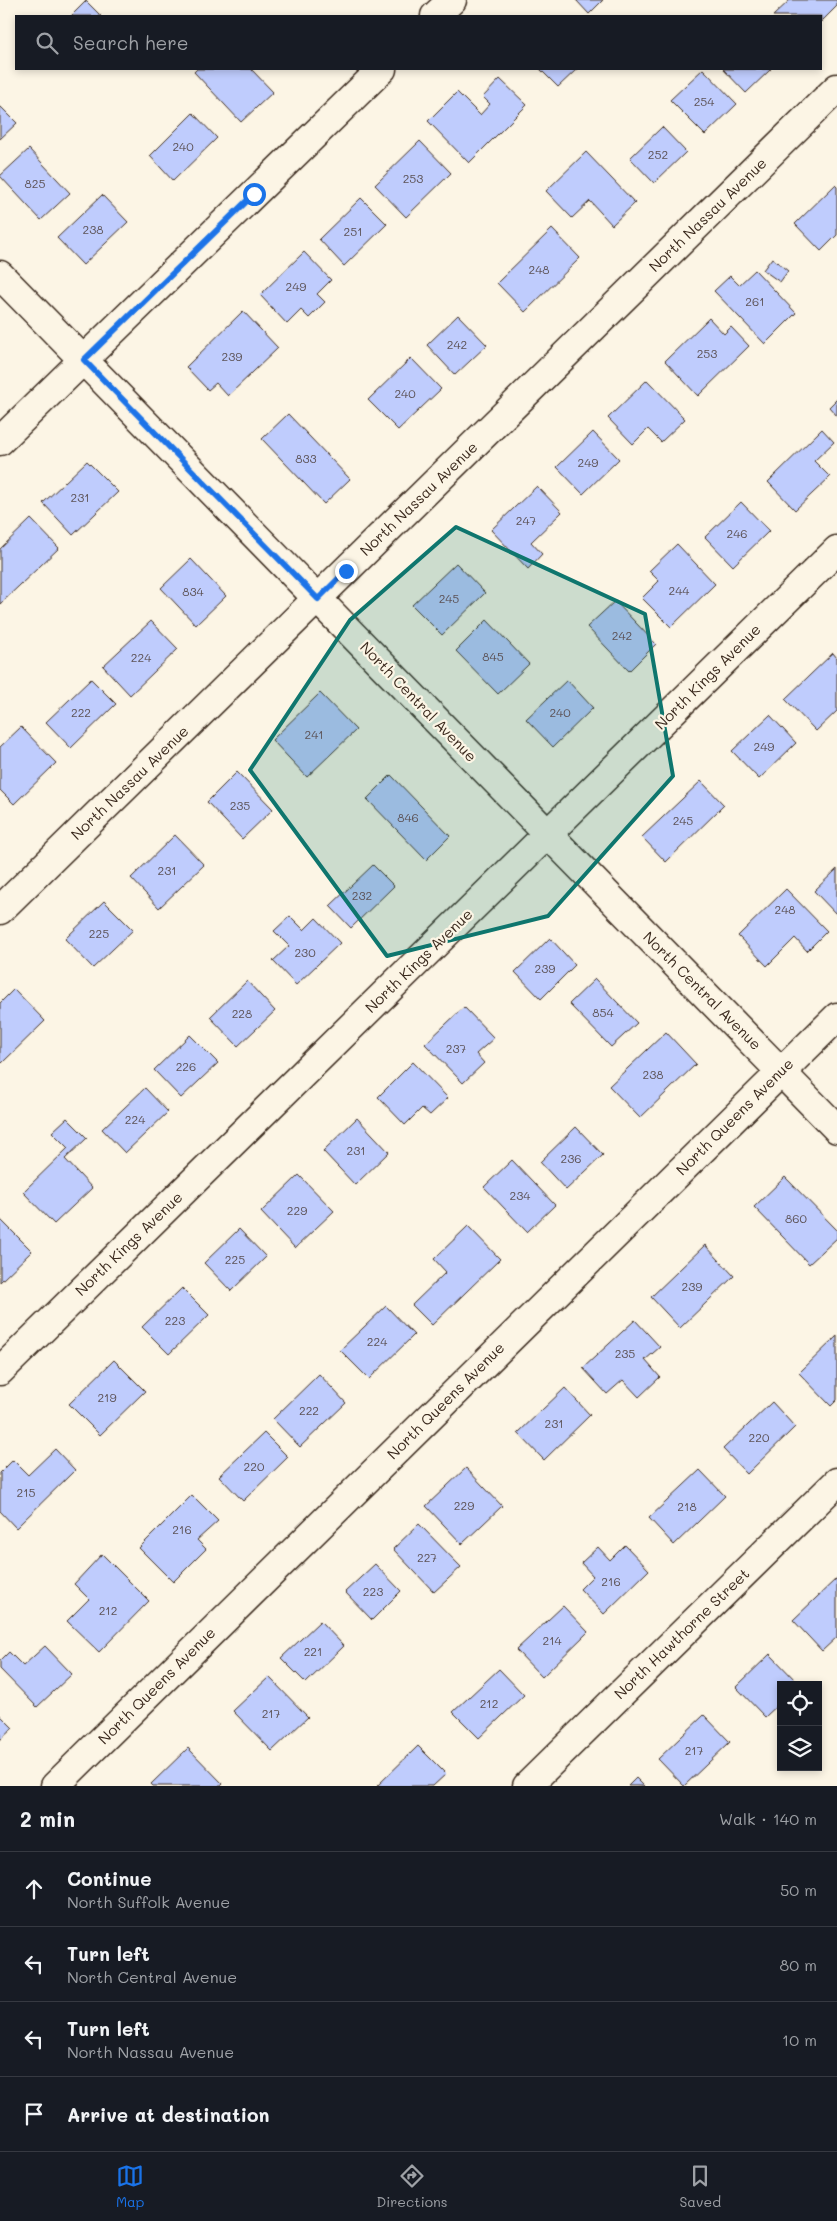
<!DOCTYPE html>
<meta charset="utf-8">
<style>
:root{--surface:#171b24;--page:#20242c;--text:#f1f3f6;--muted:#9ea1a6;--line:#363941;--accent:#1a73e8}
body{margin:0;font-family:Mali,sans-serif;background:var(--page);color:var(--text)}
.controls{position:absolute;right:15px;bottom:15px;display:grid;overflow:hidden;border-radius:0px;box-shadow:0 2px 8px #0003}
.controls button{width:45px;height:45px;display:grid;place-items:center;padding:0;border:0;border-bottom:1px solid var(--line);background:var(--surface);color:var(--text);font:25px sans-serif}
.stop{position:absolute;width:15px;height:15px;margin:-11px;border:4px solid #1a73e8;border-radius:50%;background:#fff}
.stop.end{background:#1a73e8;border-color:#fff;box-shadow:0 1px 5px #0008}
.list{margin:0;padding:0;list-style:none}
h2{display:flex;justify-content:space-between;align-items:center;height:65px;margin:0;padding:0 20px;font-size:21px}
h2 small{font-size:16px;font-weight:400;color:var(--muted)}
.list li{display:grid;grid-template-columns:32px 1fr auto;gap:15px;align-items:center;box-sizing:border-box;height:75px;padding:0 20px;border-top:1px solid var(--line)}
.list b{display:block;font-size:19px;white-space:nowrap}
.list p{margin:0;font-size:16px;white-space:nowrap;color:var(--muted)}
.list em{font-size:16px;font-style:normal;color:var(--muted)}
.icon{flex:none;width:28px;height:28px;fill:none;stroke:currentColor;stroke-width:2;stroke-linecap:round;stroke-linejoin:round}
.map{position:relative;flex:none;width:837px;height:1786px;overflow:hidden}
.search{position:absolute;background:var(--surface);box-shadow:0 2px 8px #0003;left:15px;right:15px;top:15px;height:55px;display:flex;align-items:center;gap:12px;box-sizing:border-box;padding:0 18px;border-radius:0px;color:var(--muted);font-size:19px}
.sheet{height:365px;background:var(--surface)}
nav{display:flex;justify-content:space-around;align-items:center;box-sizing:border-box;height:70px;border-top:1px solid var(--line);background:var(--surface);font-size:14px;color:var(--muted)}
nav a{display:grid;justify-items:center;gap:2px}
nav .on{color:var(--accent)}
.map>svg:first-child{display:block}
</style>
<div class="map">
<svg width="837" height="1786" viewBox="0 0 837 1786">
<rect width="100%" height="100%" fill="#fcf5e5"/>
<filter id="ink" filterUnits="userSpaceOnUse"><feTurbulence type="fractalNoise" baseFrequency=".02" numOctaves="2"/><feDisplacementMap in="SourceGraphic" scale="10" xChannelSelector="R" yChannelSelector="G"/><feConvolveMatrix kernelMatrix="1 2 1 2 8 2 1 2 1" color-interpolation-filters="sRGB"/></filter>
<g filter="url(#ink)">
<g fill="#bfccfd" stroke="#3b2a1e">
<path d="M576,0H603L589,14Z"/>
<path d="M790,0H837V6L821,22V16H773Z"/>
<path d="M86,1L101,16H71Z"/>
<path d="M197,69H251L273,92L241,122L194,72Z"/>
<path d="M540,69H577L558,87Z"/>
<path d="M703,69L737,104L705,135L670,100Z"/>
<path d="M723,69H771L746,93Z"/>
<path d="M500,79L527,105L469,163L428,121L457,92L480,115L490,104L483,97Z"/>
<path d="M0,106L17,123L0,139Z"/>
<path d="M193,113L217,138L173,181L150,156Z"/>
<path d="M662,127L686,152L654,183L630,158Z"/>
<path d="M420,141L451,173L406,217L375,185Z"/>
<path d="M29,149L70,193L41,220L0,176Z"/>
<path d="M586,152L635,203L612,225L590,201L572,218L546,191Z"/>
<path d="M835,185L837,187V235L821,251L795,224Z"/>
<path d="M102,195L128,222L83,265L57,238Z"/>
<path d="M361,198L387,224L344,266L319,239Z"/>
<path d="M552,229L580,258L525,312L497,283Z"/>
<path d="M304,252L331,280L317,294L325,302L309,318L301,310L287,324L260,295Z"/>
<path d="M772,258L788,271L780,282L763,270Z"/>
<path d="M755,270L796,313L765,344L714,291L730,276L739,285Z"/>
<path d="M243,311L278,348L228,396L216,383L208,390L186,367Z"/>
<path d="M458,315L487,345L455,375L427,345Z"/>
<path d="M709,318L724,334L731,327L749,346L698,396L665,361Z"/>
<path d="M411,358L441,389L398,430L368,400Z"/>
<path d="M647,380L685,419L661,442L648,429L633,444L608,418Z"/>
<path d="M837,399V416L829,407Z"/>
<path d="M288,414L350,479L324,504L262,439Z"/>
<path d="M822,429L834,442L814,461L830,477L795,510L768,482Z"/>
<path d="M593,432L619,459L583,494L557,467Z"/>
<path d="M87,461L118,492L73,535L43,503Z"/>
<path d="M537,486L562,512L531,542L542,554L528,569L491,530Z"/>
<path d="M741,502L769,531L733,566L705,537Z"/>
<path d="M31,519L59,548L0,604V549Z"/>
<path d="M677,544L715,584L671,627L642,598L659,581L649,571Z"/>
<path d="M191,559L226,596L196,625L161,588Z"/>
<path d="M456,563L485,593L442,635L412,605Z"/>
<path d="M615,601L656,644L629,671L587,627Z"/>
<path d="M487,620L529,664L498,694L456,651Z"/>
<path d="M151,621L178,649L130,695L103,666Z"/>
<path d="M833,653L837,658V711L816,731L785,699Z"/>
<path d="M91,679L116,704L71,748L46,722Z"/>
<path d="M567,680L593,708L553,747L526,719Z"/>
<path d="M320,693L356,730L307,777L272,740Z"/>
<path d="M770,715L796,743L759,779L732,751Z"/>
<path d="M21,727L56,763L14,804L0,790V747Z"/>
<path d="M237,772L273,809L242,839L207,802Z"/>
<path d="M391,775L450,836L426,860L367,799Z"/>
<path d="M701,781L724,805L666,862L642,837Z"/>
<path d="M175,835L204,865L159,908L131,878Z"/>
<path d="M373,865L394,886L351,928L330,906Z"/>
<path d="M837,869V915L814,891Z"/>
<path d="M786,889L827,931L807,951L795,938L767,966L738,936Z"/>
<path d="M104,901L133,930L93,968L65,939Z"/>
<path d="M290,916L304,930L316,918L340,943L296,985L273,961L289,946L274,931Z"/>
<path d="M550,938L575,965L541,999L515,972Z"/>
<path d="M595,979L637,1023L611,1047L569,1004Z"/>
<path d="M247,981L275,1011L238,1046L210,1017Z"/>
<path d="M14,989L45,1021L2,1063L0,1061V1003Z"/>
<path d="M464,1007L494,1038L476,1054L484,1063L463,1083L425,1044Z"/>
<path d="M666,1032L696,1064L640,1118L609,1086Z"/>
<path d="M190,1035L218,1063L181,1098L154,1070Z"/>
<path d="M413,1062L448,1098L430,1115L422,1108L405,1125L378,1097Z"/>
<path d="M145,1088L168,1112L125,1153L102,1129Z"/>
<path d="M67,1118L87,1138L65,1159L92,1188L54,1224L23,1192L68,1148L52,1132Z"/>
<path d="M357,1118L389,1152L355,1185L323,1151Z"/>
<path d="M576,1127L603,1155L566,1190L540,1162Z"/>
<path d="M512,1160L555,1205L527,1232L484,1187Z"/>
<path d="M299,1175L334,1211L295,1248L261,1212Z"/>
<path d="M785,1177L837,1230V1238L809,1264L754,1207Z"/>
<path d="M0,1219L32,1251L0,1282Z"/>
<path d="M468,1226L500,1259L432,1325L412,1305L446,1272L434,1259Z"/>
<path d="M239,1229L266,1257L231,1291L204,1263Z"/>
<path d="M705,1245L734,1276L680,1328L651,1297Z"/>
<path d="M182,1288L209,1315L169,1354L142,1327Z"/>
<path d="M386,1306L414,1335L369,1379L340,1350Z"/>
<path d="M635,1320L660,1347L645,1360L660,1377L639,1397L623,1380L607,1394L583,1368Z"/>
<path d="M837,1336V1400L831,1406L799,1373Z"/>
<path d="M114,1360L145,1391L100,1435L69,1404Z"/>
<path d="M319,1374L346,1403L300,1447L273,1419Z"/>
<path d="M565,1388L590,1415L544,1460L518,1433Z"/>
<path d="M772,1402L795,1427L747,1474L723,1449Z"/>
<path d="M264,1433L288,1457L243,1501L219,1476Z"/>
<path d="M55,1449L75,1470L16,1528L0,1511V1473L13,1460L28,1475Z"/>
<path d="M466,1468L502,1506L462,1544L426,1506Z"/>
<path d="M700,1470L725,1496L674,1545L649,1518Z"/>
<path d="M192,1495L218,1521L197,1540L206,1549L173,1582L139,1548Z"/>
<path d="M419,1524L461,1567L434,1592L393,1549Z"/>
<path d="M625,1545L649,1570L604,1614L580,1589L593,1576L581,1563L598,1547L610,1560Z"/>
<path d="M102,1554L149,1601L99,1652L67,1621L89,1599L74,1584Z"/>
<path d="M375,1564L401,1591L372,1620L345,1592Z"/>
<path d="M837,1578V1637L822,1651L793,1620Z"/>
<path d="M563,1606L588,1632L542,1677L516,1650Z"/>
<path d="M320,1621L344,1646L306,1683L281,1658Z"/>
<path d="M45,1646L72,1674L37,1707L0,1669V1661L9,1652L23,1666Z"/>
<path d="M770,1654L799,1684L781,1685V1702L765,1717L736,1687Z"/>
<path d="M499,1669L524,1695L479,1738L453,1712Z"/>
<path d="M269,1677L308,1717L272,1751L233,1711Z"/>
<path d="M0,1715L13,1728L0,1740Z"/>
<path d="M704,1715L730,1742L684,1786L658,1759Z"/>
<path d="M418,1746L446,1774L433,1786H377Z"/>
<path d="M188,1748L223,1784L221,1786H153L151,1784Z"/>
<path d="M636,1778L644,1786H628Z"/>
</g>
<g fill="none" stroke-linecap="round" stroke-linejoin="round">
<defs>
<g id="minor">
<path d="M435,16L452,0"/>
<path d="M0,275L837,1129"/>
<path d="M0,441L382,69"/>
<path d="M0,910L837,88"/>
<path d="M0,1371L837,550"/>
<path d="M55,1786L837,1017"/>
<path d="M527,1786L837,1482"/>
</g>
</defs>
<use href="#minor" stroke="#3b2a1e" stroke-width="31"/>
<use href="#minor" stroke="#fcf5e5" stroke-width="28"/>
</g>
</g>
<g fill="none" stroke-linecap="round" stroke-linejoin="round" filter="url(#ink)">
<path stroke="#1a73e8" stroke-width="6" d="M254,194L84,360L318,599L346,571"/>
</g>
<path fill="#0f766e" fill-opacity="0.2" stroke="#0f766e" stroke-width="4" stroke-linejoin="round" d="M456,527L645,614L673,776L548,916L387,956L250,770L350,620Z"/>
<g text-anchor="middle" stroke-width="4.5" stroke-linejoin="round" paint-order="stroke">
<g font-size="12" fill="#5c5256">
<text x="704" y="106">254</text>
<text x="183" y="151">240</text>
<text x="658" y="159">252</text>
<text x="413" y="183">253</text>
<text x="35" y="188">825</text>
<text x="93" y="234">238</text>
<text x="353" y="236">251</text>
<text x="539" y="274">248</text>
<text x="296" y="291">249</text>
<text x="755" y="306">261</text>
<text x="457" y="349">242</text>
<text x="707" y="358">253</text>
<text x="232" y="361">239</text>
<text x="405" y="398">240</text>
<text x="306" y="463">833</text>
<text x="588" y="467">249</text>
<text x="80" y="502">231</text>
<text x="526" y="525">247</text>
<text x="737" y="538">246</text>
<text x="679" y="595">244</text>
<text x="193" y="596">834</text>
<text x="449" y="603">245</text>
<text x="622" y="640">242</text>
<text x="493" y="661">845</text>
<text x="141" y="662">224</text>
<text x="81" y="717">222</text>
<text x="560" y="717">240</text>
<text x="314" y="739">241</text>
<text x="764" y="751">249</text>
<text x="240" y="810">235</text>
<text x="408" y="822">846</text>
<text x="683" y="825">245</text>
<text x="167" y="875">231</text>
<text x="362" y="900">232</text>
<text x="785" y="914">248</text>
<text x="99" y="938">225</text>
<text x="305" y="957">230</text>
<text x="545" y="973">239</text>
<text x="603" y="1017">854</text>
<text x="242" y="1018">228</text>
<text x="456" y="1053">237</text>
<text x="186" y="1071">226</text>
<text x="653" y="1079">238</text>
<text x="135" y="1124">224</text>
<text x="356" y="1155">231</text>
<text x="571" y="1163">236</text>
<text x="520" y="1200">234</text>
<text x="297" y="1215">229</text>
<text x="796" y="1223">860</text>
<text x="235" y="1264">225</text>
<text x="692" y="1291">239</text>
<text x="175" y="1325">223</text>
<text x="377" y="1346">224</text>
<text x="625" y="1358">235</text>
<text x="107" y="1402">219</text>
<text x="309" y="1415">222</text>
<text x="554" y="1428">231</text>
<text x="759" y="1442">220</text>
<text x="254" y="1471">220</text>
<text x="26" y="1497">215</text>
<text x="464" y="1510">229</text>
<text x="687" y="1511">218</text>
<text x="182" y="1534">216</text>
<text x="427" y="1562">227</text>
<text x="611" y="1586">216</text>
<text x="373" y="1596">223</text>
<text x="108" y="1615">212</text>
<text x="552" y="1645">214</text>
<text x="313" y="1656">221</text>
<text x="489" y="1708">212</text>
<text x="271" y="1718">217</text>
<text x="694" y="1755">217</text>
</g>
<g font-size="15" fill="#3b2a1e" stroke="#fcf5e5">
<text transform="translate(708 215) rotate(-44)" y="5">North Nassau Avenue</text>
<text transform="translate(419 499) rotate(-44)" y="5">North Nassau Avenue</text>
<text transform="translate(708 677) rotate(-45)" y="5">North Kings Avenue</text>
<text transform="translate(418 702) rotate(46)" y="5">North Central Avenue</text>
<text transform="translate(130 783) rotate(-44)" y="5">North Nassau Avenue</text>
<text transform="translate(419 961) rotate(-44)" y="5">North Kings Avenue</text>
<text transform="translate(702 991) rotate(45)" y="5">North Central Avenue</text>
<text transform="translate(735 1117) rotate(-45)" y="5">North Queens Avenue</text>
<text transform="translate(129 1244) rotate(-44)" y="5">North Kings Avenue</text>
<text transform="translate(446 1401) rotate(-45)" y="5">North Queens Avenue</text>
<text transform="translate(682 1634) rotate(-44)" y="5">North Hawthorne Street</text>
<text transform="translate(157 1686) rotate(-45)" y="5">North Queens Avenue</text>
</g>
</g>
</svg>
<div class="controls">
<button><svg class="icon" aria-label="locate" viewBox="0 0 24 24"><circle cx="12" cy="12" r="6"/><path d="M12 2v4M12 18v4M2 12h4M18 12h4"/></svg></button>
<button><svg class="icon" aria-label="layers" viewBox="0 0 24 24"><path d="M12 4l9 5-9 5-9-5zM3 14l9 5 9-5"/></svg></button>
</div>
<div class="stop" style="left:254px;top:194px"></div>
<div class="stop end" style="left:346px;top:571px"></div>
<div class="search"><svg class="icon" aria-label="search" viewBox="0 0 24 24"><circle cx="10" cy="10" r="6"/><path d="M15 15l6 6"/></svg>Search here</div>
</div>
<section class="sheet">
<h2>2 min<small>Walk · 140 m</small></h2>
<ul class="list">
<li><svg class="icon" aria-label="ahead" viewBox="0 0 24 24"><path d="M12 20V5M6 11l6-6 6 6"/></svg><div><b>Continue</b><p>North Suffolk Avenue</p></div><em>50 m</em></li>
<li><svg class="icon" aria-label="left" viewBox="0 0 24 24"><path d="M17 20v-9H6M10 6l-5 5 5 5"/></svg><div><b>Turn left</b><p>North Central Avenue</p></div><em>80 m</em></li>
<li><svg class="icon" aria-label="left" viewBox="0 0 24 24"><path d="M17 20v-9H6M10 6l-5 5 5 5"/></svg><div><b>Turn left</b><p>North Nassau Avenue</p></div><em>10 m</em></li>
<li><svg class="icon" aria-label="arrive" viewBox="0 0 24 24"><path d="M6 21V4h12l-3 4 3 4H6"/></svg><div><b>Arrive at destination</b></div></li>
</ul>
</section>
<nav>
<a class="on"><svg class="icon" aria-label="map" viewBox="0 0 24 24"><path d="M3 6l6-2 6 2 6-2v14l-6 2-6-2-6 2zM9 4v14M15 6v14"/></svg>Map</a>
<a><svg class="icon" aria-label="directions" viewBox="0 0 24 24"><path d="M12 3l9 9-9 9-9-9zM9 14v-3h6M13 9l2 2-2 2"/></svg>Directions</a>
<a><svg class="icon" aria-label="saved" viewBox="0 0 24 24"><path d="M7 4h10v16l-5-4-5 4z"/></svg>Saved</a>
</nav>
